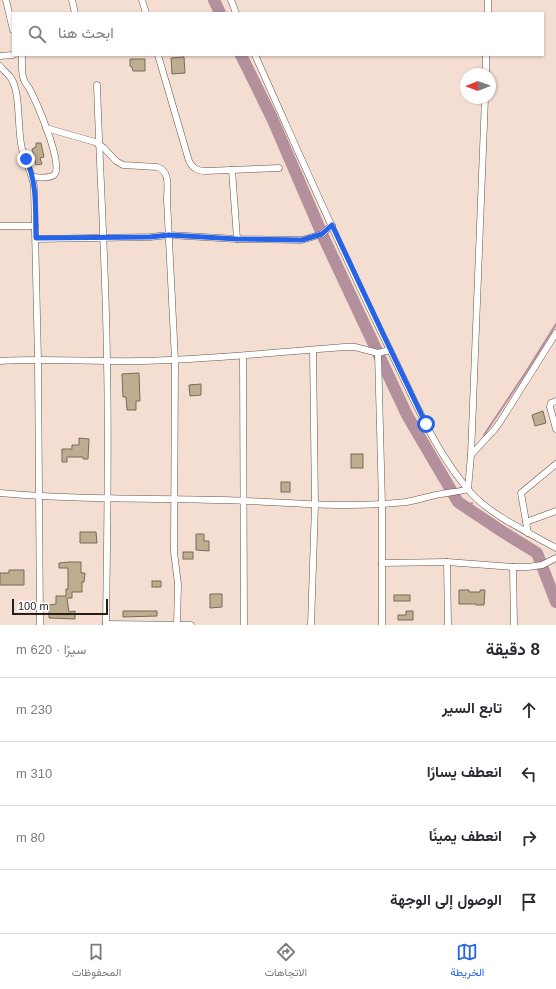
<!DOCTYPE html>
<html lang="ar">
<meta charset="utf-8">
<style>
:root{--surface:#fff;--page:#f7f7f7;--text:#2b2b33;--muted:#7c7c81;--line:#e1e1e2;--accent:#2563eb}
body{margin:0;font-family:Arial,Vazirmatn,sans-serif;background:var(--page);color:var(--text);direction:rtl}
.compass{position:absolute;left:460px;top:68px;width:36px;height:36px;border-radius:50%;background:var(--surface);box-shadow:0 1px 3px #0004;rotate:269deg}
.scale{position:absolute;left:12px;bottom:10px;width:96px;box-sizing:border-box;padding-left:4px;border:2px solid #261e1a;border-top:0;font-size:11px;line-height:14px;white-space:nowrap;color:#261e1a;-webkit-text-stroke:3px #fff;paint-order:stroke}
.stop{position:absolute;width:12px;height:12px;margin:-9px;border:3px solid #2563eb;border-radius:50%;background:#fff}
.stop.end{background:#2563eb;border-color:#fff;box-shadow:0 1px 4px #0008}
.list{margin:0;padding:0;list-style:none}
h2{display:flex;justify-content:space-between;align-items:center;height:52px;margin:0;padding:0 16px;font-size:17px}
h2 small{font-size:13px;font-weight:400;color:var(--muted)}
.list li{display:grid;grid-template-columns:26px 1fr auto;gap:12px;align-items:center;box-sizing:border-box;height:64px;padding:0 16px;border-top:1px solid var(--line)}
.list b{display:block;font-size:15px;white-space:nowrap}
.list em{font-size:13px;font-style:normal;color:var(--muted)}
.icon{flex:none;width:22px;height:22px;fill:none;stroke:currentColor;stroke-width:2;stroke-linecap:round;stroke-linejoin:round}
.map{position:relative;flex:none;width:556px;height:625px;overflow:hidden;direction:ltr}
.search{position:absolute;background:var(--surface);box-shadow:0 1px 3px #0004;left:12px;right:12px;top:12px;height:44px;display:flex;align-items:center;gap:10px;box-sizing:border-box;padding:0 14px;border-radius:0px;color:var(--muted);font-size:15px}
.sheet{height:308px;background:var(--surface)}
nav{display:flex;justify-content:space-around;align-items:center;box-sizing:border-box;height:56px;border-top:1px solid var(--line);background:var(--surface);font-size:11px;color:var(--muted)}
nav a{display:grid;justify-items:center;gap:2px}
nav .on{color:var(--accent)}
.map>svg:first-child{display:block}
</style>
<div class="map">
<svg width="556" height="625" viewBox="0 0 556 625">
<rect width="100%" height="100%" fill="#f4ddd1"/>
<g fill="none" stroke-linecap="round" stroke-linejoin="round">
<g stroke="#b3909b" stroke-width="2">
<path d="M484,435L526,372L556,324"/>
<path d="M468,510L472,503"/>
</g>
<g stroke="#b3909b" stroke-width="12">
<path d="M214,0L220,13"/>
<path d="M241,55L272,118L322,234L407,415L458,502L503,532L537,553L556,602"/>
</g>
</g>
<g fill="#bfad90" stroke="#776b59">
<path d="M184,57L185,73L172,74L171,58Z"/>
<path d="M130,59H145V71H133L132,67L130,66Z"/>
<path d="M36,143H41L44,157L40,158L42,164L36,165L32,149L36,147Z"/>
<path d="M139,373L140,401H136V410H127L126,397H123L122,374Z"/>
<path d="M201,384V395L190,396L189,385Z"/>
<path d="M543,411L546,423L535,426L532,415Z"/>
<path d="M79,438L89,439L88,459H83V457H67V462H62V449H72V445H79Z"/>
<rect x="351" y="454" width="12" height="14"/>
<rect x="281" y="482" width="9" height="10"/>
<path d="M80,532H96L97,543H80Z"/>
<path d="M196,534H204V541H209V551L196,550Z"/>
<rect x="183" y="552" width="10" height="7"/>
<path d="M69,562H81V573H85L84,582H82V592H72V598H67L69,612L75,611V619L49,618V605L56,604V596H66V589H68V568H59V563Z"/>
<path d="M9,570H24V585H0V573H9Z"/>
<rect x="152" y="581" width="9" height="6"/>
<path d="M459,590H469V592H480V590H485L484,605H476V604H459Z"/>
<path d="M210,594H222V607L210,608Z"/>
<rect x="394" y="595" width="16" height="6"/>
<path d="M123,611H157V616L123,617Z"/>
<path d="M406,611H413V620H398V615H406Z"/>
</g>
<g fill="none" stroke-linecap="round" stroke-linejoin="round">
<defs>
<g id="minor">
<path d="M6,0L13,30"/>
<path d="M72,0L75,13"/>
<path d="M142,0L146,13"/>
<path d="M231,0L236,13"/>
<path d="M488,13V0"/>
<path d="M22,55C22,63 21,73 24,80C25,83 27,85 29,88C35,99 65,166 54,175C49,179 38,177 33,177"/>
<path d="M158,55L189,161C193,169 198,171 206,171L279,168"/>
<path d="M255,55C299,153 342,253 390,350C414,399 435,453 472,494C491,515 531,534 556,548"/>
<path d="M0,56L13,55"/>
<path d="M0,66C3,70 8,74 11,78C21,93 17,129 22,149C25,163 32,171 34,187L38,360L40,625"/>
<path d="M486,74V55"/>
<path d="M97,85C100,178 106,270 107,362C109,450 107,537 106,625"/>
<path d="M46,128L95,142L104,148L116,161L123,165L157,167C171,171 167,188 167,200L175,360L174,552L178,584L177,625"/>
<path d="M232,170L237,239"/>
<path d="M0,226H35"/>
<path d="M36,239L150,237L169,235L237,239L302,240L322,234L332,225"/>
<path d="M378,353L382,504V625"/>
<path d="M243,356L244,625"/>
<path d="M0,361C47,358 94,362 140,361C209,360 276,352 344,347H355L378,353L390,350"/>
<path d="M556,401L551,403L550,407L556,429"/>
<path d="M471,455L494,430L500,422L556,333"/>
<path d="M0,493C75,500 149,498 224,500C285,502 345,509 406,502C418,500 429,496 441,494C450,492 459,492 468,489L471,455L485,98"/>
<path d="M526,522L556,511"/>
<path d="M528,533L521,493L556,464"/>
<path d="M447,562L448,625"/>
<path d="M382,563L447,562L513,567H528L542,565L556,558"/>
<path d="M513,567L514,625"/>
<path d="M106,624L191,625"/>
<path d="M311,625L315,505L313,350"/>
</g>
</defs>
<use href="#minor" stroke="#68554a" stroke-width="7"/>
<use href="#minor" stroke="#fff" stroke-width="6"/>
</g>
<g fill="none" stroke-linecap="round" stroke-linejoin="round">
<path stroke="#2563eb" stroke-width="5" d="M26,159C38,184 35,212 36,238L150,237L169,235L237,239L302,240L322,234L332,225L384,336L426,424"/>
</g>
</svg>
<svg class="compass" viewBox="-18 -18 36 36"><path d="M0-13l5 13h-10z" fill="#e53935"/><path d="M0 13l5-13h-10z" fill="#7c7c81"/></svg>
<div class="scale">100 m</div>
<div class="stop" style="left:426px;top:424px"></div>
<div class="stop end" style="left:26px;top:159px"></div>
<div class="search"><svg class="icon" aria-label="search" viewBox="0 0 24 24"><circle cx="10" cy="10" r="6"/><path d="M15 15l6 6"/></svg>ابحث هنا</div>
</div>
<section class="sheet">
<h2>8 دقيقة<small>سيرًا · 620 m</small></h2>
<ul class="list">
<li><svg class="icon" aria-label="ahead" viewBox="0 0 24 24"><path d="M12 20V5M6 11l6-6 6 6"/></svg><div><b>تابع السير</b></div><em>230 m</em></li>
<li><svg class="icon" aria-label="left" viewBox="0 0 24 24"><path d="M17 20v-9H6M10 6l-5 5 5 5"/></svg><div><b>انعطف يسارًا</b></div><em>310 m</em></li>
<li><svg class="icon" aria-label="right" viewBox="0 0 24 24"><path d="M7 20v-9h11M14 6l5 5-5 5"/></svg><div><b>انعطف يمينًا</b></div><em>80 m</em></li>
<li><svg class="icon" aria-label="arrive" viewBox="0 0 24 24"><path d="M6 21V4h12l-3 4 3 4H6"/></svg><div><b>الوصول إلى الوجهة</b></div></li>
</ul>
</section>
<nav>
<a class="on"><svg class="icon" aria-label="map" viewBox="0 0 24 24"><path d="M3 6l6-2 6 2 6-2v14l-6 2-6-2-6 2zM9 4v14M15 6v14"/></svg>الخريطة</a>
<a><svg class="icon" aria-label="directions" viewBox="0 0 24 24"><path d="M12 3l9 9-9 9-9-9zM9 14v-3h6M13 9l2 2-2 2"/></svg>الاتجاهات</a>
<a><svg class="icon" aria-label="saved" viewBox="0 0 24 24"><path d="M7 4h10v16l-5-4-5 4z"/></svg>المحفوظات</a>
</nav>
